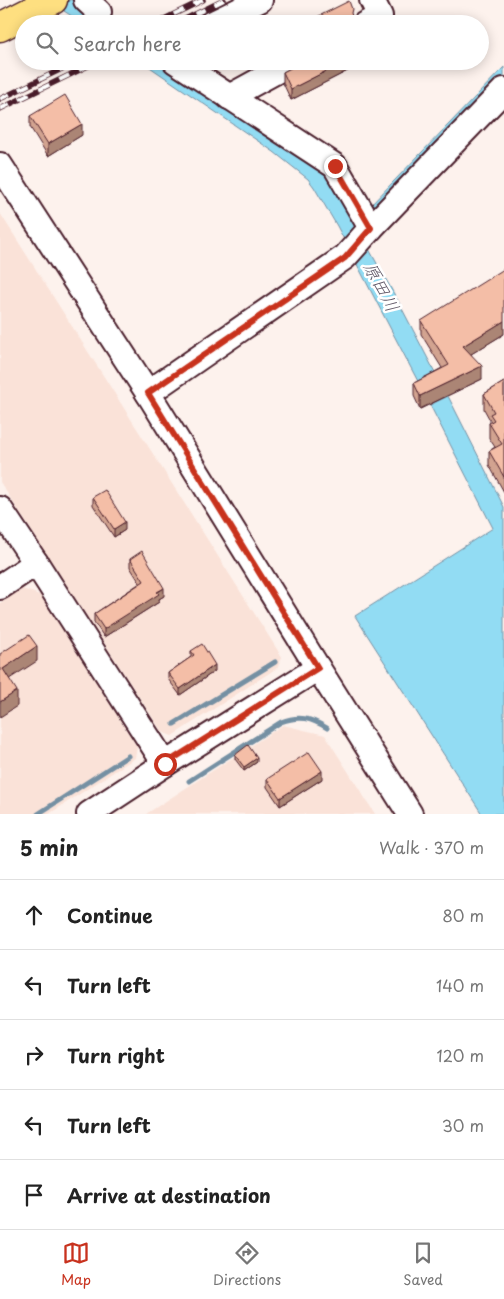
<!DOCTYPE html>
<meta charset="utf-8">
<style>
:root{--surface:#fff;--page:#f6f6f6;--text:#222;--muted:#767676;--line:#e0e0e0;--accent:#c8321e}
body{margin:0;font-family:"Playpen Sans","Klee One",sans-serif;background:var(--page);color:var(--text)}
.stop{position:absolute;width:15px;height:15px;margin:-11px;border:4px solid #c8321e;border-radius:50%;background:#fff}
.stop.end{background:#c8321e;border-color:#fff;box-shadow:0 1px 5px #0008}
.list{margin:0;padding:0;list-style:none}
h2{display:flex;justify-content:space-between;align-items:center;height:65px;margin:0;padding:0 20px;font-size:21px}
h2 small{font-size:16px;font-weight:400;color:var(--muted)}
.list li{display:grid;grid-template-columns:32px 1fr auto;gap:15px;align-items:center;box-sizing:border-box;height:70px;padding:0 20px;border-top:1px solid var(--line)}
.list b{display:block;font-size:19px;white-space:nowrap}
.list em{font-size:16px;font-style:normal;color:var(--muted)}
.icon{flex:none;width:28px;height:28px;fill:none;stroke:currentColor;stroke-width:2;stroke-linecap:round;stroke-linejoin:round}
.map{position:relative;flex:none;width:504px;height:814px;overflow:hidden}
.search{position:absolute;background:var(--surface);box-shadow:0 2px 12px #0003;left:15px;right:15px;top:15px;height:55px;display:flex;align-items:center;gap:12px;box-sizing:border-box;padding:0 18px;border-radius:28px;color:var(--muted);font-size:19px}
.sheet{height:415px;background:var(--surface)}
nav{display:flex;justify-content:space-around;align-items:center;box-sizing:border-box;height:70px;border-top:1px solid var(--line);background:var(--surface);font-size:14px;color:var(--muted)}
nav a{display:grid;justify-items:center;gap:2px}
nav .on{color:var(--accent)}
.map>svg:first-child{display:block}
</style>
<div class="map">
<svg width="504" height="814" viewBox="0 0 504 814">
<rect width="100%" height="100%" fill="#fdf2ed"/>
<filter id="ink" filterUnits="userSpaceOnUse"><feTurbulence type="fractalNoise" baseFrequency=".02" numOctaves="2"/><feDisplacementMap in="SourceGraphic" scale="10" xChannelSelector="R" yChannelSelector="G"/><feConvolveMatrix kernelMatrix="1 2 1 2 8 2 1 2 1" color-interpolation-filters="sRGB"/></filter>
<g filter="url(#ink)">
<g fill="#fae2d8">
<path d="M0,213L282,657L277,668L172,736L162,732L0,482Z"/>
<path d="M22,589L40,595L137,747L135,758L49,814H0V603Z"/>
<path d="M283,725L325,735L375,814H146Z"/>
</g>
<g fill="#92dcf3" stroke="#7590a3">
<path d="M58,0H76L103,24H84L64,11Z"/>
<path d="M141,61H156L227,106L310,161L324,173L332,183L398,301L440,382L423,391L337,226L314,187L308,179L274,152Z"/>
<path d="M504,67V77L372,215L368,208Z"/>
<path d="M448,396L504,507V814H482L355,616L493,528L430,405Z"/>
</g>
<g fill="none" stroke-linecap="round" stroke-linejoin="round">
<g stroke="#7590a3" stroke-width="5">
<path d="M174,724L275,662"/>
<path d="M189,781L281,722C299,715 311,718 327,728"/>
<path d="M38,814L128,756"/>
</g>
<defs>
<g id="minor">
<path d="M86,0L99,12"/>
<path d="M211,24L260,0"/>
<path d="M365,24L380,16L372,0"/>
<path d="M175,61L335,166L371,228"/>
<path d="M229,97L295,61"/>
<path d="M0,165L148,393L318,668L410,814"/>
<path d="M148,393L345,257L371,228L504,90"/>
<path d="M0,509L36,563L165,764"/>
<path d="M0,587L36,563"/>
<path d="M89,814L165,764L318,668"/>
</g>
<path id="highway" d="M0,27L53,0"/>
</defs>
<use href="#minor" stroke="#4a1f2b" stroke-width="28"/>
<use href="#highway" stroke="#4a1f2b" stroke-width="31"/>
<use href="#minor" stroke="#fff" stroke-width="24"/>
<use href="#highway" stroke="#fedf80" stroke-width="28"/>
<defs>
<g id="rail">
<path d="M154,24L203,0"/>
<path d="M175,24L224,0"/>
<path d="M0,99L78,61"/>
<path d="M0,109L98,61"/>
</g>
</defs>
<use href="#rail" stroke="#4a1f2b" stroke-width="5.5"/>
<use href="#rail" stroke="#fff" stroke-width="4" stroke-dasharray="11" stroke-linecap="butt"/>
</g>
<g fill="#d2a390" stroke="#4a1f2b">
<path d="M304,61H367L291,100L283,83V72Z"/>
<path d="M30,116L82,135L48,156L30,127Z"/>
<path d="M421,321L504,334L471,354L482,379L420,409L414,396V383L442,368L421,334Z"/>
<path d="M504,382V492L489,465V451L495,447L489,438V423L490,422V420L484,409V394Z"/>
<path d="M93,497L125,530L114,537L93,505Z"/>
<path d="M130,559L164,596L159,599V602L104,637L94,622V614L140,583L130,567Z"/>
<path d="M191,651L215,671L180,695L168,679V673L191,657Z"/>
<path d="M235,755L257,762L244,771L235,759Z"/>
<path d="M267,779H322L280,806L267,787Z"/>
</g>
<g fill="#ab8575" stroke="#4a1f2b">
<path d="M346,61H367L291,100V89Z"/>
<path d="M82,124V135L48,156V144Z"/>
<path d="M504,321V334L463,359V346Z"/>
<path d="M482,366V379L420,409V396Z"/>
<path d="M125,522V530L114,537V529Z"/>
<path d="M164,588V596L159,599V602L104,637V629Z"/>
<path d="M37,646V661L3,683V669Z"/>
<path d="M215,665V671L180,695V689Z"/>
<path d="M17,691V706L0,717V702Z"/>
<path d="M257,758V762L244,771V767Z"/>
<path d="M322,771V779L280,806V798Z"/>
</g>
<g fill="#f4bea7" stroke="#4a1f2b">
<path d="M349,1L352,9L351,13L353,19L357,24H315L313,19Z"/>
<path d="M304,61H346L291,89L283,72Z"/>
<path d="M65,95L82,124L48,144L30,116Z"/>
<path d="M504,269V321L463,346L482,366L420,396L414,383L449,365L421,321Z"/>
<path d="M504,382V477L489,451L502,444L489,423L494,420L490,414L494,412L484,394Z"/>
<path d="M105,490L125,522L114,529L93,497Z"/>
<path d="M142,551L164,588L157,592L159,594L104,629L94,614L144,581L130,559Z"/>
<path d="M29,635L37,646L3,669L17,691L0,702V654Z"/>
<path d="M202,644L215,665L180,689L168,673L194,655L191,651Z"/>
<path d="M248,745L257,758L244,767L235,755Z"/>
<path d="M309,752L322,771L280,798L267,779Z"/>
</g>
</g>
<g fill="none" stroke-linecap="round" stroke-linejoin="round" filter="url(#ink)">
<path stroke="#c8321e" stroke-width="6" d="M165,764L318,668L148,393L345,258L371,228L335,166"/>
</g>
<g text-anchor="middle" stroke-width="5" stroke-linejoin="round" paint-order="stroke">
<g font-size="18" font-style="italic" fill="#605867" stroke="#fff">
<text transform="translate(381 287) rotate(62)" y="6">原田川</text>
</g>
</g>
</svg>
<div class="stop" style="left:165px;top:764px"></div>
<div class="stop end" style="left:335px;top:166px"></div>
<div class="search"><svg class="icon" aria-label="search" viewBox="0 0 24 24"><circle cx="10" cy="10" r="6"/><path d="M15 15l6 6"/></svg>Search here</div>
</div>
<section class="sheet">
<h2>5 min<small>Walk · 370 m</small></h2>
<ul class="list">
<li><svg class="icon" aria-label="ahead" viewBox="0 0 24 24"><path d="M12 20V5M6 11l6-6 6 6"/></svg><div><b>Continue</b></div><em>80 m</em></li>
<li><svg class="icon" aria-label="left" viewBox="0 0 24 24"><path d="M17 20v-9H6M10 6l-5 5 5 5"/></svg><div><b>Turn left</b></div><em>140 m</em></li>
<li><svg class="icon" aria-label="right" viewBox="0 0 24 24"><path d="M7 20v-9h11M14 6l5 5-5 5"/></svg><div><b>Turn right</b></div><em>120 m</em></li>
<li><svg class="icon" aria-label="left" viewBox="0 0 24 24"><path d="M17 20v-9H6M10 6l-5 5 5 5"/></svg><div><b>Turn left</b></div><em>30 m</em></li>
<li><svg class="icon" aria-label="arrive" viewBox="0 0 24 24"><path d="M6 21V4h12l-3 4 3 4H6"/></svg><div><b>Arrive at destination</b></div></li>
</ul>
</section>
<nav>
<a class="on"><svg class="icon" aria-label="map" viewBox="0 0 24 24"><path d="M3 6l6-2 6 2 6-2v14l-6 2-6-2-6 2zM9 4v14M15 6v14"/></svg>Map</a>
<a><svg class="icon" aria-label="directions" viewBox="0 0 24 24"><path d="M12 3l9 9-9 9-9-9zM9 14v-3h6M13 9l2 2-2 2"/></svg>Directions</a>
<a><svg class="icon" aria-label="saved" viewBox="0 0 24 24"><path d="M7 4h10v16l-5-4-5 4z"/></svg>Saved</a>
</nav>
